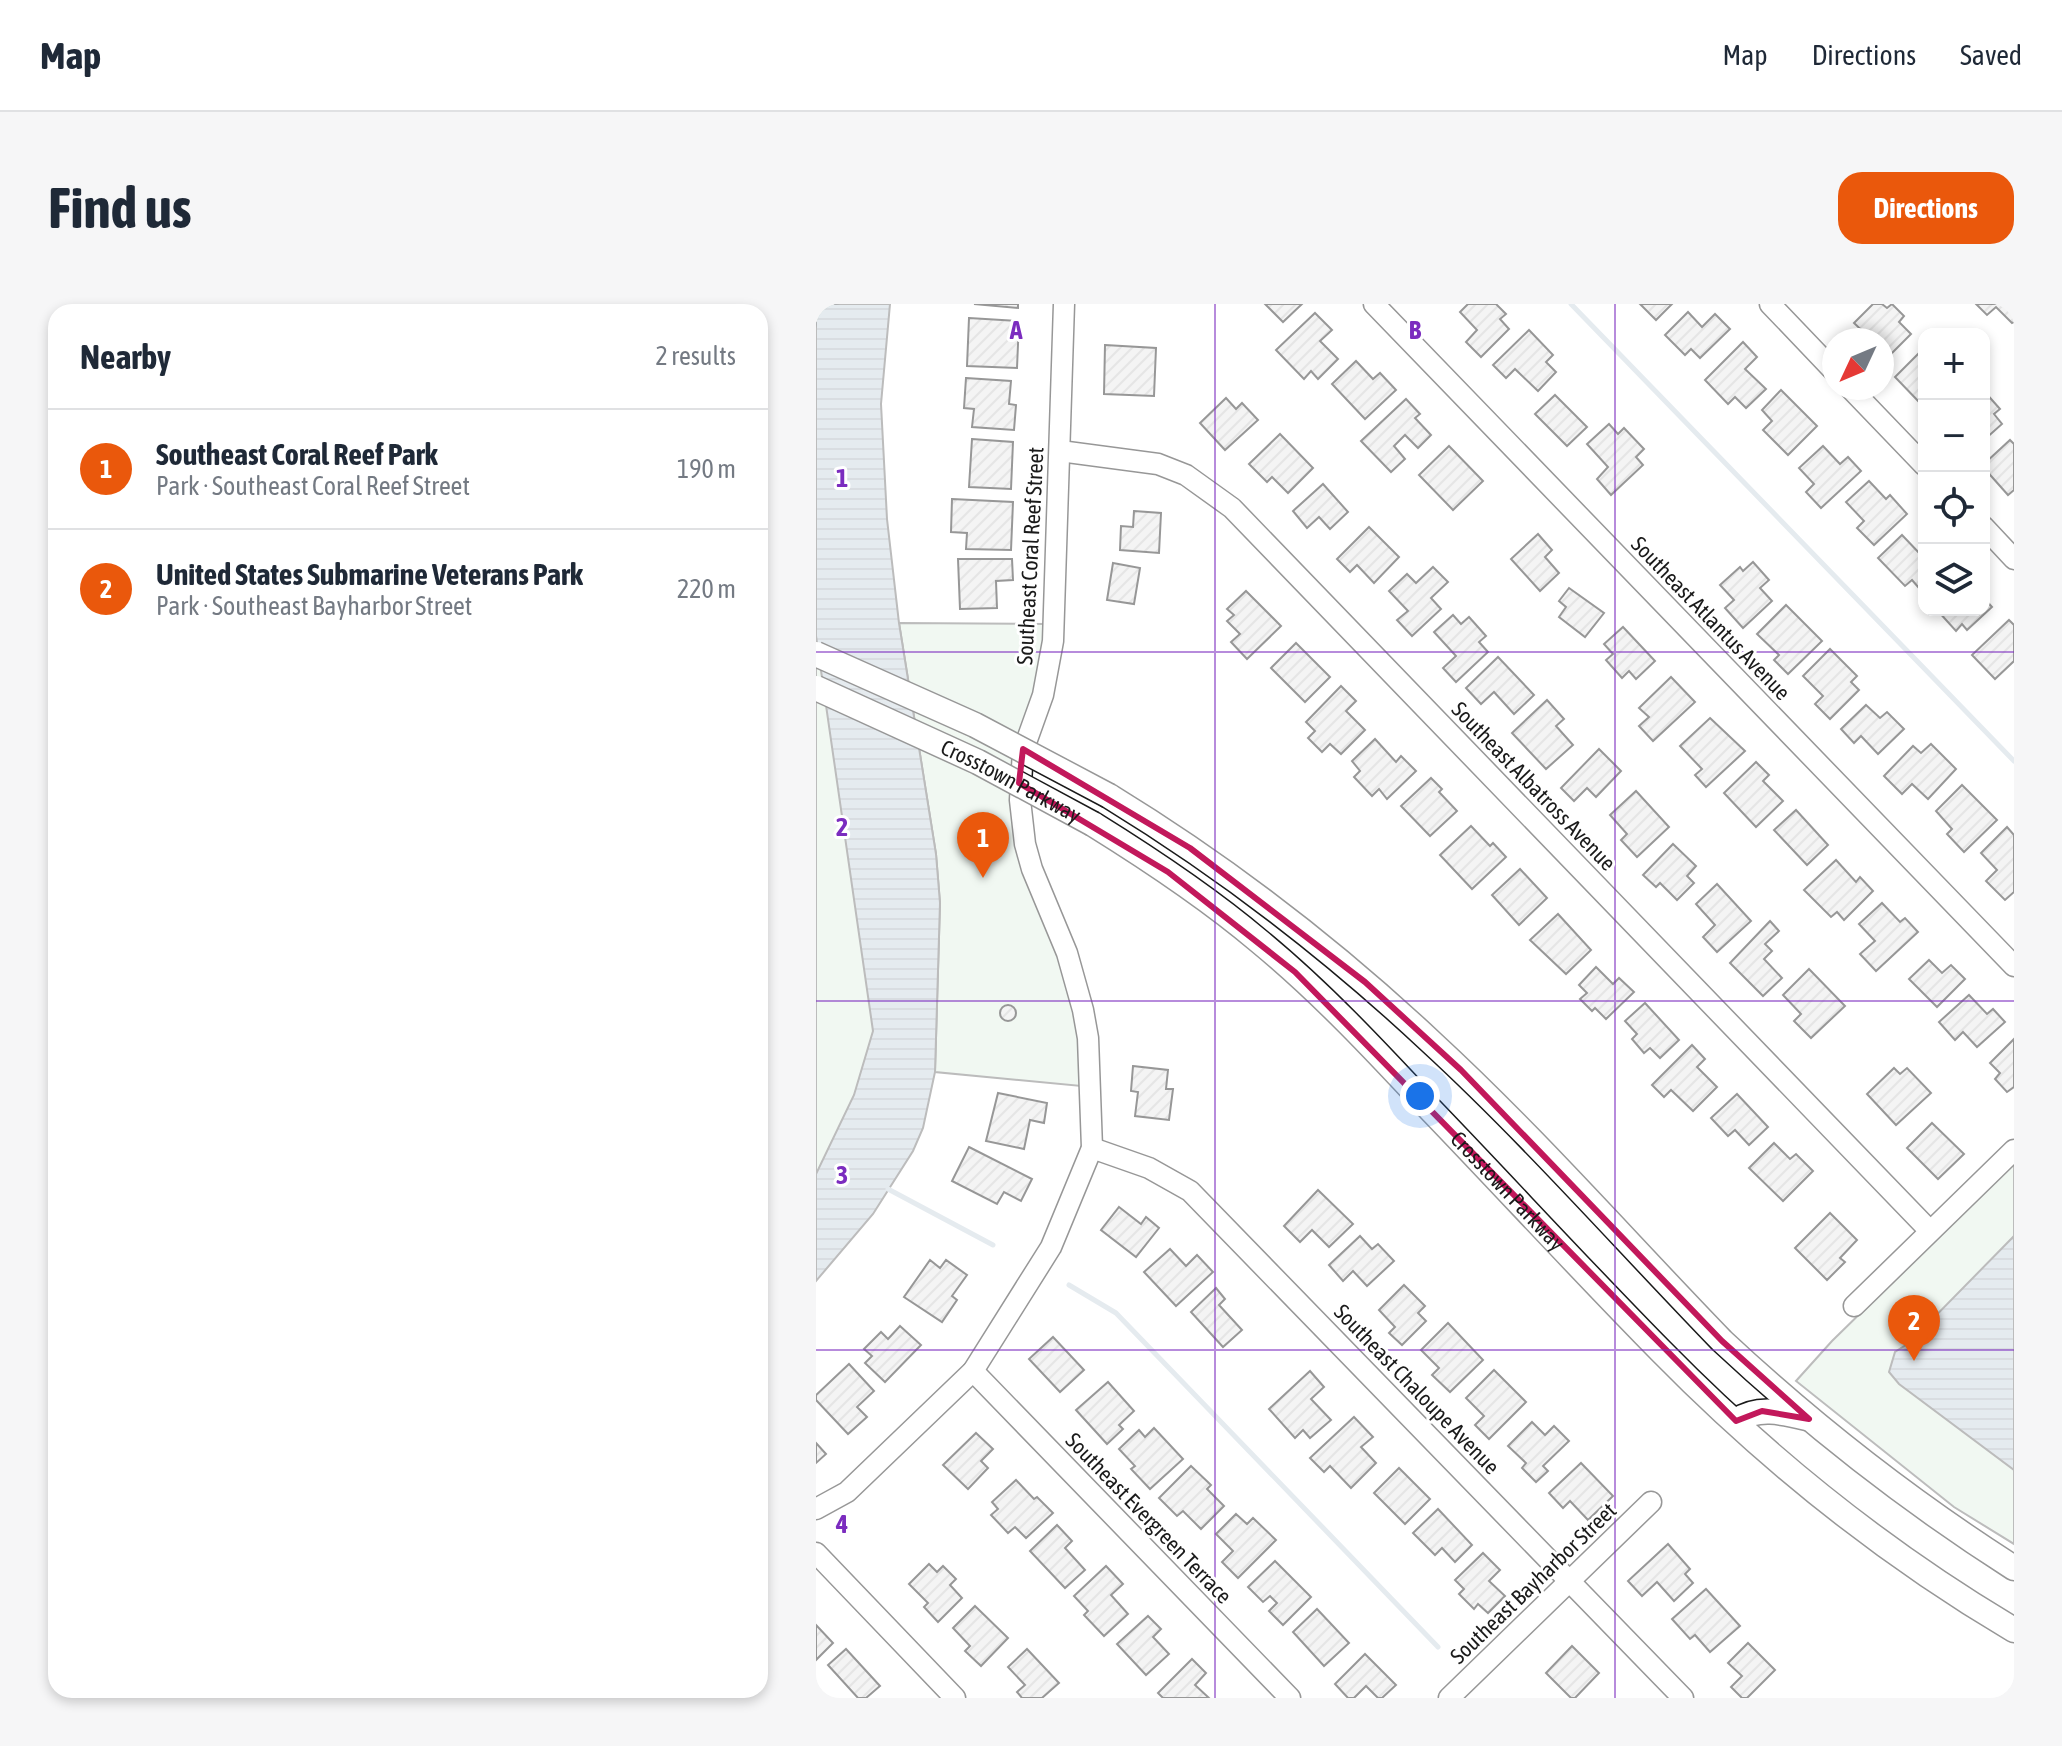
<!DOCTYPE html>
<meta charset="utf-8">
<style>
:root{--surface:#fff;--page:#f6f6f7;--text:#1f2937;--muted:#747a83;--line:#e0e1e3;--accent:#ea580c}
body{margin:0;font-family:"Asap Condensed",sans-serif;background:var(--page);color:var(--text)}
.controls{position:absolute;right:24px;top:24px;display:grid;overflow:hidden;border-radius:16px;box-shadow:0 4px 12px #0003}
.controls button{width:72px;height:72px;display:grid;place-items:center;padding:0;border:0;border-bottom:2px solid var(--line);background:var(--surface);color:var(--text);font:40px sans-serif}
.compass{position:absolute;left:1006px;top:24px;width:72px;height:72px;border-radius:50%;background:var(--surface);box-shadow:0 4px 12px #0003;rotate:226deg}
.you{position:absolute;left:604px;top:792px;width:28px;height:28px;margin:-20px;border:6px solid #fff;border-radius:50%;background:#1a73e8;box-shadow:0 0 0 12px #1a73e833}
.badge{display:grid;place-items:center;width:52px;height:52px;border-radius:50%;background:var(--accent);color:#fff;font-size:26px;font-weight:700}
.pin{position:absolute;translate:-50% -66px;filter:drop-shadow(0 2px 4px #0008)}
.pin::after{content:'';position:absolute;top:42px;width:28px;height:24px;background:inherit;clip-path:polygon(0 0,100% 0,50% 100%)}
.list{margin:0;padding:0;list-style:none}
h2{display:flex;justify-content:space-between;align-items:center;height:104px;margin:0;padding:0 32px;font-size:34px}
h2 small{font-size:26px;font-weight:400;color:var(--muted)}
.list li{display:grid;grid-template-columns:52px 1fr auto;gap:24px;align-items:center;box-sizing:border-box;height:120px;padding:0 32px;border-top:2px solid var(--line)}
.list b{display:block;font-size:30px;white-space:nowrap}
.list p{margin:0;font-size:26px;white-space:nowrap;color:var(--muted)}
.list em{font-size:26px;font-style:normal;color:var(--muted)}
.icon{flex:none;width:44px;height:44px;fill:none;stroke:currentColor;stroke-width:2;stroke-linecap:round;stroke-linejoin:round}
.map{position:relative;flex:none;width:1198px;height:1394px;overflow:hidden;border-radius:24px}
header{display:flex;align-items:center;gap:48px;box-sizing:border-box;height:112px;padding:0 40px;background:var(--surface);border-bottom:2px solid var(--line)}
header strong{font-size:38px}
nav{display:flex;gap:44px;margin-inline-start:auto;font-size:28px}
.intro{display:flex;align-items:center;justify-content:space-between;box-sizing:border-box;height:192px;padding:0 48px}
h1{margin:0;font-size:56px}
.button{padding:20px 36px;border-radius:24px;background:var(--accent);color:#fff;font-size:28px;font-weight:700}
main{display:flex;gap:48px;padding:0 48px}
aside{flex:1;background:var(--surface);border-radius:24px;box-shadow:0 4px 12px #0003}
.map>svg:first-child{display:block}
</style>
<header>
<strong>Map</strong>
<nav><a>Map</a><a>Directions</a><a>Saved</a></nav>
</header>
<div class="intro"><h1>Find us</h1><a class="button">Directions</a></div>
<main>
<aside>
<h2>Nearby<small>2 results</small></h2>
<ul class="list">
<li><span class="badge">1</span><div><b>Southeast Coral Reef Park</b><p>Park · Southeast Coral Reef Street</p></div><em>190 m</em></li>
<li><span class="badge">2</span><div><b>United States Submarine Veterans Park</b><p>Park · Southeast Bayharbor Street</p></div><em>220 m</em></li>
</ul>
</aside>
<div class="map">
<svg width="1198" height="1394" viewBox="0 0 1198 1394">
<defs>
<pattern id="water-rules" width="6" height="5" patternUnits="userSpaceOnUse" patternTransform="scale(2)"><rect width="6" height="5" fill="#c6d2dc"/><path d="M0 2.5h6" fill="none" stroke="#aab4bc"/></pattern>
<pattern id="building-hatch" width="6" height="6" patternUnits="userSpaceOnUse" patternTransform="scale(2)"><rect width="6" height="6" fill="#e6e6e6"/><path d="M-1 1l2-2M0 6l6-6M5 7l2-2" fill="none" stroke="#c5c5c5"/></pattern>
</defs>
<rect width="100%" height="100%" fill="#fff"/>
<g fill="#e0efe3" stroke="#6a6a6a" stroke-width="2">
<path d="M0,0H23L81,659L0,916Z"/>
<path d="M83,319L230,320V345L200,465L253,680L265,753V782L119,768L124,599L120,550Z"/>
<path d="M1198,859V1240L1138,1203L980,1077L1016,1037Z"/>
</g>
<g fill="url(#water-rules)" stroke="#6a6a6a" stroke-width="2">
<path d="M0,0H74L65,100L71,215L83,319L120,550L124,599L119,768L107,824L97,847L57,910L0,977V870L38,791L57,727L0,332Z"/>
<path d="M1198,932V1166L1083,1080L1073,1068L1079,1048L1093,1039Z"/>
</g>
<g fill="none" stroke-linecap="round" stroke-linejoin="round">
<g stroke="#c6d2dc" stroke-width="5">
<path d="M755,0L1198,457"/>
<path d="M72,885L177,941"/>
<path d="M253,981L300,1009L622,1343"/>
</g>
</g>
<g fill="url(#building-hatch)" stroke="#1a1a1a" stroke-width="2">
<path d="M158,0H202V4Z"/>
<path d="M449,0H486L467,18Z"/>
<path d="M652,0H680L690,10L684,15L693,25L665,53L650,38L661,26L644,8Z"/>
<path d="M824,0H856L840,16Z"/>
<path d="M1057,0H1066L1071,4L1076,0L1088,12L1083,18L1095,30L1066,59V36H1056L1038,19Z"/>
<path d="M1160,0H1198V18L1196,19L1180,3L1171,11Z"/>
<path d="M872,8L886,23L899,10L914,25L884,54L875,45L869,51L849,31Z"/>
<path d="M499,9L516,26L504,37L522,55L502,75L495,67L488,75L460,46Z"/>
<path d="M153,14L203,17L201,64L151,62Z"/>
<path d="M713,26L737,51L730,58L740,68L722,87L699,65L690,74L677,61Z"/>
<path d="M927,38L941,53L929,65L950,85L930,104L919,93L912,100L889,76Z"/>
<path d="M289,41L340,44L338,92L288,90Z"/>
<path d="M1104,48L1108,53L1106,101L1079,73Z"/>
<path d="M540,57L557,75L564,69L580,86L549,115L516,80Z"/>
<path d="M150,74L195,77L193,100L200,101L198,126L156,123L158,105L148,104Z"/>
<path d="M965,86L1001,122L972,151L947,126L956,117L946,106Z"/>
<path d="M1168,87L1184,105L1178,110L1186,120L1168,136Z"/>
<path d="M739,91L771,123L751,142L719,110Z"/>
<path d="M410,94L420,105L426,99L442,116L409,146L384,119Z"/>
<path d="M590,95L604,110L599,114L615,131L602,144L589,131L578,142L589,155L575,168L545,137Z"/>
<path d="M793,120L802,130L808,124L828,145L820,153L827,161L795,191L781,175L792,163L771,140Z"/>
<path d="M464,130L497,164L472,189L456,173L451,178L433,160Z"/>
<path d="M156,135L197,138L195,185L153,183Z"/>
<path d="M1194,136L1198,140V186L1192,191L1168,164V160Z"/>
<path d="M633,142L667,177L637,206L603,171Z"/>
<path d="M1007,142L1024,160L1032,153L1045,167L1005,204L990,188L998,180L983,164Z"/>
<path d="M1053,177L1070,195L1074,191L1091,210L1058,241L1041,224L1048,217L1030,198Z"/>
<path d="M507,180L532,208L514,225L503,213L491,224L477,207Z"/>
<path d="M136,195L197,198L195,246L150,245L151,229L135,228Z"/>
<path d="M318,207L345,209L343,249L304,246L305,222L317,223Z"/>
<path d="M553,223L583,253L558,279L541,261L534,268L521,255Z"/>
<path d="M722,230L736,246L729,253L743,269L724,287L695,255Z"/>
<path d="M1086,231L1106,252L1108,250V280L1103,284L1096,276L1089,282L1062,254Z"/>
<path d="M142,255H196L197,276L180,277L181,304L144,305Z"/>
<path d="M937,258L953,276L944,284L956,297L927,324L909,304L918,296L904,281L924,263L927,267Z"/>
<path d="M297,259L324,264L318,300L291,296Z"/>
<path d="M617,263L632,278L615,294L625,305L596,332L581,316L592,307L573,287L591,270L600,279Z"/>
<path d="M753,284L788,309L769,333L743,313L750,303L743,297Z"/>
<path d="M430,287L465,322L431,355L415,338L424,330L411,317L418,311L411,305Z"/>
<path d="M1168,294L1176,303L1151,326L1146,320L1140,327L1121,306H1168Z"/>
<path d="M970,301L1006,337L972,370L958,356L963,351L941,330Z"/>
<path d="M637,311L645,320L653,313L670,332L663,338L672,348L640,378L627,364L640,352L618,328Z"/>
<path d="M1193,316L1198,321V357L1179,375L1156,351Z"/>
<path d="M807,323L839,357L820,375L813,367L806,374L790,356L797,350L788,340Z"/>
<path d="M480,339L514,373L489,398L455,364Z"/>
<path d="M1014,345L1041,372L1035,378L1043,386L1014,415L999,400L1007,392L987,372Z"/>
<path d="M682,353L718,391L698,410L678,388L665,400L650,384Z"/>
<path d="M855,373L879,398L837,437L823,422L833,413L823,404Z"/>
<path d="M525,382L540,397L530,407L549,426L525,450L514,440L506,448L492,434L499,427L490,418Z"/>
<path d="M731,396L748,415L740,422L757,441L730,465L696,429Z"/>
<path d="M1050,401L1064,414L1071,408L1088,425L1062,450L1045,432L1038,439L1025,425Z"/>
<path d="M894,414L929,447L890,483L879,471L886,465L864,442Z"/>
<path d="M559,435L580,458L585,452L600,467L571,495L563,485L556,492L538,473L544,467L536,457Z"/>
<path d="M1115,440L1140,465L1112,495L1096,480L1086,490L1068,472L1097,442L1105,449Z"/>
<path d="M783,445L805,467L780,493L771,484L758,497L745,484Z"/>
<path d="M940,458L953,471L947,477L967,497L940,523L908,489Z"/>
<path d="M615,474L626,485L623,488L641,507L614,532L585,502Z"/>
<path d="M1146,481L1181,516L1148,548L1131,530L1136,525L1120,507Z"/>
<path d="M820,487L853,523L821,553L805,536L811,530L794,511Z"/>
<path d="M980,506L1012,541L991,561L958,526Z"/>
<path d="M655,522L674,542L677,539L690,553L656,585L624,551Z"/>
<path d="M1191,523L1198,531V588L1189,596L1170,577L1181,566L1165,549Z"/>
<path d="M857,540L880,562L871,572L878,579L861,596L844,579L840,583L827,571Z"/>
<path d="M1020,556L1040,578L1044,573L1057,587L1028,616L1021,608L1015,613L988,586Z"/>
<path d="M704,565L731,594L703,621L676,591Z"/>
<path d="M901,580L935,617L901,648L887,633L899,621L880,600Z"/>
<path d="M1066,599L1084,618L1089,614L1102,628L1060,667L1044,650L1059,637L1043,620Z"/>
<path d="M742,610L775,646L750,670L714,636Z"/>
<path d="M954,617L963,627L949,640L956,647L948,655L966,674L947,692L914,659Z"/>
<path d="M1113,656L1126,669L1135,661L1149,675L1121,703L1093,675Z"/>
<path d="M780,663L797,680L803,674L818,688L790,715L779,704L776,707L764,695L771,689L763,681Z"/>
<path d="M993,665L1029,702L995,734L978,717L985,710L967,691Z"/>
<path d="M1153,691L1171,710L1177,705L1189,718L1161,743L1147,728L1139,736L1123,718Z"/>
<path d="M829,699L863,736L844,754L834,744L828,749L816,735L821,730L809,717Z"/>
<circle cx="192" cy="709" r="8"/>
<path d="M1198,735V783L1191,788L1179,775L1184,769L1174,759Z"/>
<path d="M876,741L889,755L881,763L901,783L877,807L855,786L848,793L836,781Z"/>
<path d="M317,762L352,766L350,785H357L353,816L319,812L322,788L315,787Z"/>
<path d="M1078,764L1084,770L1091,764L1115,789L1080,821L1051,790Z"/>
<path d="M182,789L231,799L228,819L214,816L208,845L170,837Z"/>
<path d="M921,790L952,823L933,841L919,826L912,832L895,814Z"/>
<path d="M1116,819L1148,850L1122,875L1091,844Z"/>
<path d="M958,839L974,855L980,850L997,867L967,897L933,864Z"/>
<path d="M153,843L216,875L205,897L188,888L181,900L136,877Z"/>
<path d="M502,886L537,920L513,943L496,926L484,938L468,922Z"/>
<path d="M303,903L325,920L330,913L343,924L320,953L285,926Z"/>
<path d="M1014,909L1041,936L1024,954L1029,958L1011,976L979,944Z"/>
<path d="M544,932L556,945L562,940L578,957L551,982L537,967L527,977L513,961Z"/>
<path d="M354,945L370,962L381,951L397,968L360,1002L328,968Z"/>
<path d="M114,956L124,964L130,956L151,971L136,992L141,996L126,1018L88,993Z"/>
<path d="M588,981L609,1002L602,1009L610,1017L586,1041L573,1029L579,1023L563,1006Z"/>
<path d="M400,984L409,995L403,1001L426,1026L407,1043L375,1008Z"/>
<path d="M632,1019L667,1056L634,1088L616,1071L623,1064L605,1046Z"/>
<path d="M84,1022L105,1041L69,1078L49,1059L56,1052L48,1045L65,1028L72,1035Z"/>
<path d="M237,1033L268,1066L244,1088L213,1055Z"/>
<path d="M33,1060L58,1087L41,1103L51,1113L32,1130L0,1096V1091Z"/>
<path d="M678,1066L710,1098L673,1135L659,1121L668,1112L650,1094Z"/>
<path d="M494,1067L508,1083L495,1095L515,1116L494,1134L487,1126L479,1134L453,1105Z"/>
<path d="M292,1078L318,1107L303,1121L307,1125L291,1140L260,1106Z"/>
<path d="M538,1113L557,1133L545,1143L560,1159L535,1184L514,1162L508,1168L494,1154Z"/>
<path d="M716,1118L729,1131L738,1122L753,1137L727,1162L732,1167L720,1178L706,1164L710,1159L692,1142Z"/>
<path d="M338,1124L367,1155L334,1185L315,1165L319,1162L303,1145L323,1126L329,1133Z"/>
<path d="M160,1129L177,1145L165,1157L172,1164L152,1185L127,1161Z"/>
<path d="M0,1139L10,1150L0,1159Z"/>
<path d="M765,1159L797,1192L772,1216L754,1197L747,1204L733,1189Z"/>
<path d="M375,1162L395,1181L391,1185L408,1202L385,1225L367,1207L361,1212L343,1194Z"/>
<path d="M583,1164L614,1195L589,1220L558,1189Z"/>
<path d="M200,1176L218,1195L221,1193L237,1209L210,1234L199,1223L192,1229L175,1211L182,1205L176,1198Z"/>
<path d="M622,1205L656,1241L639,1258L626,1244L619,1251L597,1229Z"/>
<path d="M420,1210L431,1220L437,1214L460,1236L422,1274L406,1258L417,1247L400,1230Z"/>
<path d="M241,1221L256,1237L249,1244L269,1266L249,1284L214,1247Z"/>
<path d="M852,1240L874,1265L869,1270L877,1279L858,1297L841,1278L826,1292L812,1277Z"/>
<path d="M667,1249L684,1266L673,1277L689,1292L672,1309L662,1300L658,1305L643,1290L648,1285L639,1276Z"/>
<path d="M459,1257L495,1293L467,1321L453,1307L461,1299L454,1292L447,1298L432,1283Z"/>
<path d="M113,1260L121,1268L127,1262L140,1275L134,1281L146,1294L122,1318L108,1303L112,1299L93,1280Z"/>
<path d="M290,1262L307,1280L295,1291L312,1310L288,1332L268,1311L272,1307L258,1292Z"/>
<path d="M890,1285L924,1322L894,1348L879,1331L874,1335L856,1315Z"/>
<path d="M159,1302L192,1334L165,1362L149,1347L154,1342L137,1324Z"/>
<path d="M501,1305L533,1339L508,1362L477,1328Z"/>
<path d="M332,1312L345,1325L337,1333L353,1350L330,1371L301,1340Z"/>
<path d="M0,1321L17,1339L0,1356Z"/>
<path d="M932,1339L959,1366L931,1394H926L915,1383L926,1372L912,1359Z"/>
<path d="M756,1342L783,1369L759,1394H755L730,1369Z"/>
<path d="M30,1345L64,1382L50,1394H42L12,1361Z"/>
<path d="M211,1345L243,1379L226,1394H206L201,1388L209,1381L192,1363Z"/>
<path d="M549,1350L580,1381L566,1394H562L550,1382L538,1394H532L519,1380Z"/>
<path d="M376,1355L390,1369L379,1381L393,1394H347L342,1389Z"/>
</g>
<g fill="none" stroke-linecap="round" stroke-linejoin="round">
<defs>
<g id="minor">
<path d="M558,0L1198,662"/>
<path d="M954,0L1018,67"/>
<path d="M1034,84L1108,161"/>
<path d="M244,147L342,160L370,171L416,204L1114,927"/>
<path d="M1168,223L1198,255"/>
<path d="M276,844L333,864L374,887L867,1394"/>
<path d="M1038,1002L1198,846"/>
<path d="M157,1067L474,1394"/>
<path d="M0,1205L31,1188L157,1067L235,943L276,844L272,734L267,706L251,649L216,565L209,540L204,496L207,447L227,391L237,337L248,0"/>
<path d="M0,1249L139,1394"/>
<path d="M633,1394L835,1198"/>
</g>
<g id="major">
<path d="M293,492C409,563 516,645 615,738C716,831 810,938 906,1037C997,1122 1093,1197 1198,1264"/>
<path id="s1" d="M277,520C335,556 391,593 443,637C505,688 560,747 615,806C692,886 767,968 845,1047C951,1155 1068,1249 1198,1326"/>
<path d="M920,1117C941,1102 966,1108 991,1114"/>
</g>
</defs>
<use href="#minor" stroke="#1a1a1a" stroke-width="23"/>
<use href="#major" stroke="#1a1a1a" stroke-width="27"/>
<use href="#minor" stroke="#fff" stroke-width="20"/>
<use href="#major" stroke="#fff" stroke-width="24"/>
<defs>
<g id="major-bridge">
<path d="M0,350L159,421L293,492"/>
<path id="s2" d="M0,384L162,458L277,520"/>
</g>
</defs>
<use href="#major-bridge" stroke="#1a1a1a" stroke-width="27" stroke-linecap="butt"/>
<use href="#major-bridge" stroke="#fff" stroke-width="24"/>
</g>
<path d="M0 0H1198V1394H0ZM207,445L374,544L549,678L645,766L906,1037L993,1115L946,1107L920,1117L479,668L352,568L203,479Z" fill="#fff" fill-opacity=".55" fill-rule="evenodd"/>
<path fill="none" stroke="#c2185b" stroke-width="6" stroke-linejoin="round" d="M207,445L374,544L549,678L645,766L906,1037L993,1115L946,1107L920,1117L479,668L352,568L203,479Z"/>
<path fill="none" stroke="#7b2cbf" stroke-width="2" stroke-opacity="0.55" d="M399,0V1394M799,0V1394M0,348H1198M0,697H1198M0,1046H1198"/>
<g text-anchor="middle" stroke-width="6" stroke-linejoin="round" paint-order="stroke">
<g font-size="22" fill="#1a1a1a" stroke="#fff">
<text transform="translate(214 252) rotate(-87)" y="8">Southeast Coral Reef Street</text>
<text transform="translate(895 314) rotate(46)" y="8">Southeast Atlantus Avenue</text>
<text dy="8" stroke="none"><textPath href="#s2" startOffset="216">Crosstown Parkway</textPath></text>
<text transform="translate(718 482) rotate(46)" y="8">Southeast Albatross Avenue</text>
<text dy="8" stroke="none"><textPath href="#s1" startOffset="556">Crosstown Parkway</textPath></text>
<text transform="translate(601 1085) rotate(46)" y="8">Southeast Chaloupe Avenue</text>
<text transform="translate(333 1214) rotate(46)" y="8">Southeast Evergreen Terrace</text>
<text transform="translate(717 1279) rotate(-44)" y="8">Southeast Bayharbor Street</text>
</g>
</g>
<g font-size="26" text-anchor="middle" font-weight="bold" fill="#7b2cbf" stroke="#fff" stroke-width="6" stroke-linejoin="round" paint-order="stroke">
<text x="200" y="35">A</text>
<text x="599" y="35">B</text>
<text x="26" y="183">1</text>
<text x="26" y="532">2</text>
<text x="26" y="880">3</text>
<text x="26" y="1229">4</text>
</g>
</svg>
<div class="controls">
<button>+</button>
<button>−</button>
<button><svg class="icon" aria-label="locate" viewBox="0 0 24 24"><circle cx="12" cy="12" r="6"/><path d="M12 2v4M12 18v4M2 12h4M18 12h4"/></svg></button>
<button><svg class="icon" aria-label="layers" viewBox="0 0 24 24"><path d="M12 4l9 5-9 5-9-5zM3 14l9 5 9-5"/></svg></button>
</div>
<svg class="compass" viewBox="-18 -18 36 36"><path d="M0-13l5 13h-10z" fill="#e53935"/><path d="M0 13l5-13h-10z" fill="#747a83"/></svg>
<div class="you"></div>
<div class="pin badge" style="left:167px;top:574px">1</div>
<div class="pin badge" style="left:1098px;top:1057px">2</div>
</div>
</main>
